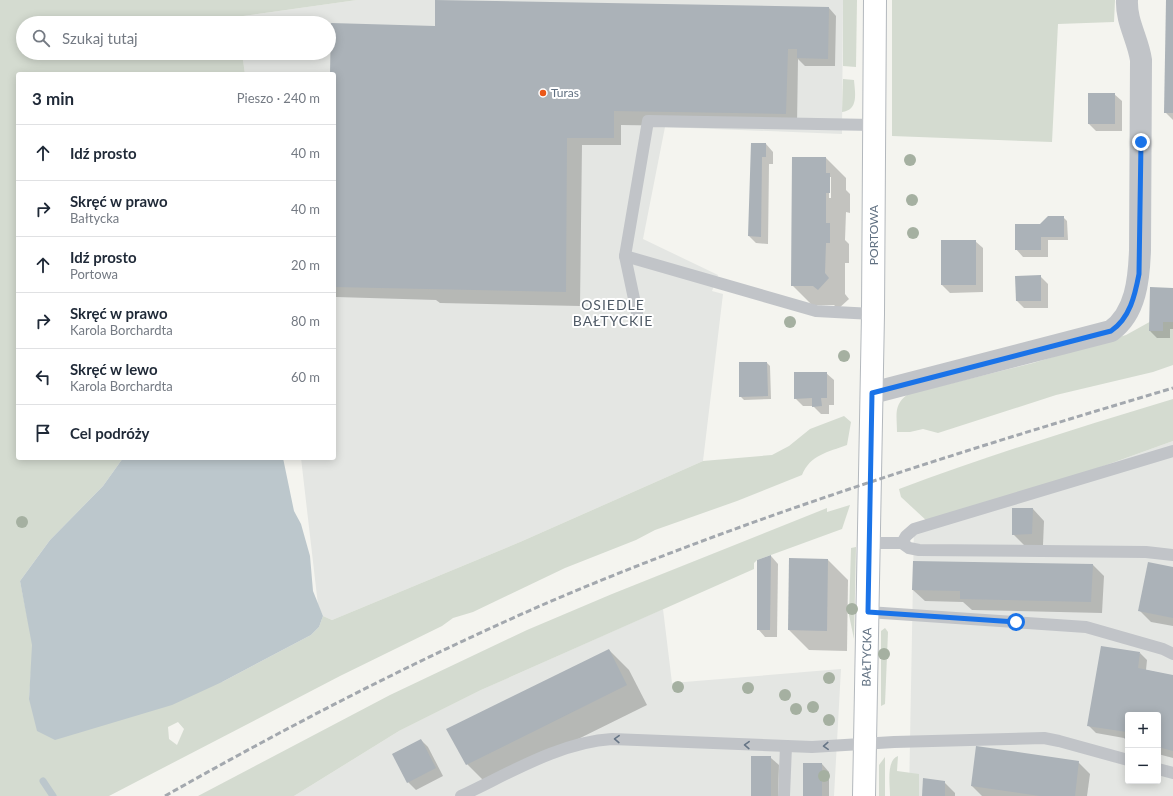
<!DOCTYPE html>
<html lang="pl">
<meta charset="utf-8">
<style>
:root{--surface:#fff;--page:#f6f6f7;--text:#1f2937;--muted:#747a83;--line:#e0e1e3}
body{margin:0;font-family:Lato,sans-serif;background:var(--page);color:var(--text)}
.controls{position:absolute;right:12px;bottom:12px;display:grid;overflow:hidden;border-radius:4px;box-shadow:0 2px 10px #0003}
.controls button{width:36px;height:36px;display:grid;place-items:center;padding:0;border:0;border-bottom:1px solid var(--line);background:var(--surface);color:var(--text);font:20px sans-serif}
.stop{position:absolute;width:12px;height:12px;margin:-9px;border:3px solid #1a73e8;border-radius:50%;background:#fff}
.stop.end{background:#1a73e8;border-color:#fff;box-shadow:0 1px 4px #0008}
.list{margin:0;padding:0;list-style:none}
h2{display:flex;justify-content:space-between;align-items:center;height:52px;margin:0;padding:0 16px;font-size:17px}
h2 small{font-size:13px;font-weight:400;color:var(--muted)}
.list li{display:grid;grid-template-columns:26px 1fr auto;gap:12px;align-items:center;box-sizing:border-box;height:56px;padding:0 16px;border-top:1px solid var(--line)}
.list b{display:block;font-size:15px;white-space:nowrap}
.list p{margin:0;font-size:13px;white-space:nowrap;color:var(--muted)}
.list em{font-size:13px;font-style:normal;color:var(--muted)}
.icon{flex:none;width:22px;height:22px;fill:none;stroke:currentColor;stroke-width:2;stroke-linecap:round;stroke-linejoin:round}
.map{position:relative;flex:none;width:1173px;height:796px;overflow:hidden}
.search{position:absolute;background:var(--surface);box-shadow:0 2px 10px #0003;left:16px;top:16px;width:320px;height:44px;display:flex;align-items:center;gap:10px;box-sizing:border-box;padding:0 14px;border-radius:22px;color:var(--muted);font-size:15px}
.panel{position:absolute;background:var(--surface);box-shadow:0 2px 10px #0003;left:16px;top:72px;width:320px;height:388px;border-radius:4px}
.map>svg:first-child{display:block}
</style>
<div class="map">
<svg width="1173" height="796" viewBox="0 0 1173 796">
<rect width="100%" height="100%" fill="#f4f4ef"/>
<g fill="#e4e6e3" fill-rule="evenodd">
<path d="M357,0H843L842,134L665,127L643,239L718,275L712,291L723,294L703,461L520,542L332,620L323,616L318,605L301,458H334V74H245L242,53H329V23H236V17Z"/>
<path d="M1173,441V796H909L914,525L1087,472ZM1128,715H1158V781H1128Z"/>
<path d="M663,609L672,683L841,669L834,796H294L399,731L481,690Z"/>
</g>
<g fill="#d4dbd0" fill-rule="evenodd">
<path d="M0,0H357L236,17V23H23V53H242L245,74H18V458H123L103,486L50,540L20,581L33,645L29,699L222,682L311,635L319,627L323,616L332,620L520,542L703,461L772,455L789,446L810,429L844,416L851,422L847,445C828,452 810,455 802,475L737,501L655,530L636,540L565,568L473,612L453,618L442,626L340,676L109,796H0ZM178,722L184,729L177,745L169,739L168,727Z"/>
<path d="M843,0H857L856,67L843,66Z"/>
<path d="M892,0H1115L1114,22L1058,24L1052,142L892,136Z"/>
<path d="M843,79L854,80C855,93 859,110 842,112Z"/>
<path d="M1173,309V365L1153,372L1056,395L938,433L923,429L910,432H897C897,415 893,405 908,394L1033,363L1126,335Z"/>
<path d="M1173,399V441L1087,472L928,522L901,497L899,489C989,455 1081,427 1173,399Z"/>
<path d="M850,505L842,529L757,560L754,563V569L481,690L399,731L294,796H198L390,695L527,630L612,594L827,508V512Z"/>
<path d="M856,547L854,639L849,615L851,548Z"/>
<path d="M885,628L888,632L885,704L881,706V631Z"/>
<path d="M898,756L897,771L919,774V796H890C890,785 886,760 898,756Z"/>
<path d="M885,757V796H879V765Z"/>
</g>
<path fill="#bcc7cc" d="M123,458H283L294,511L301,524L310,556L313,591L323,616L319,627L311,635L222,682L172,705L55,740L37,731L29,699L32,645L20,581L50,540L103,486Z"/>
<g fill="#0003" fill-rule="evenodd">
<path d="M1167,0H1173V120L1165,112Z"/>
<path d="M829,8L836,16L835,66H805L798,59L797,125L752,127L621,125V145H582L580,306L440,303L436,300L336,297L334,295V74H331L436,27Z"/>
<path d="M1114,94L1122,101V131H1096L1089,124Z"/>
<path d="M752,144H766L773,152V164H769L768,244L756,243L749,236Z"/>
<path d="M826,158L846,178V190L850,194V213L846,212L845,240L849,244V263H845V294L849,299L838,309L834,305H812L792,285ZM829,177H831V198H829Z"/>
<path d="M1063,217L1067,221L1068,240H1048V257H1023L1016,249L1041,225Z"/>
<path d="M942,241H975L983,248V292L950,293L942,285Z"/>
<path d="M1040,276L1048,284V308H1024L1017,301Z"/>
<path d="M1173,289V329H1170V338H1157L1150,331Z"/>
<path d="M767,363L770,366L771,399L744,400L740,396Z"/>
<path d="M826,373L834,380V405H829V414H821L813,406H803L795,398Z"/>
<path d="M1033,509L1044,521L1043,545H1024L1013,534Z"/>
<path d="M771,556L778,564L777,637H765L758,629Z"/>
<path d="M828,560L848,580L847,651L809,650L789,630Z"/>
<path d="M1093,565L1104,576L1102,613L972,610L963,602L925,601L913,590Z"/>
<path d="M1173,568V626L1151,622L1140,611Z"/>
<path d="M609,650L629,670L647,705L487,784L467,764Z"/>
<path d="M1140,653L1147,660L1146,670L1173,676V758L1158,754V715H1128V741L1124,738L1096,733L1088,725Z"/>
<path d="M421,740L428,747L443,776L416,790L408,782L393,754Z"/>
<path d="M752,757L771,758L779,765L778,796H752Z"/>
<path d="M1078,762L1090,774L1087,796H982L972,786Z"/>
<path d="M822,764L829,772V796H804Z"/>
<path d="M944,782L955,793V796H923Z"/>
</g>
<g fill="none" stroke-linecap="round" stroke-linejoin="round">
<path stroke="#bcc7cc" stroke-width="7" d="M43,781L53,796"/>
</g>
<g fill="#abb2b8">
<path d="M435,0L829,7L828,59L797,58V49H788L786,114L614,111V138H567L566,292L334,287V74H330L331,23L435,26Z"/>
<path d="M1166,0H1173V113H1164Z"/>
<rect x="1088" y="93" width="27" height="31"/>
<path d="M751,143H766V157H762L761,237L748,236Z"/>
<path d="M792,157H826V173H830V193H826V223H830V243H826L825,273L829,278L818,290L813,286H791Z"/>
<path d="M1048,216H1064V237H1041V250H1015V224H1040Z"/>
<rect x="941" y="240" width="35" height="45"/>
<path d="M1041,275V301H1016L1015,276Z"/>
<path d="M1150,287L1173,288V322H1163V331H1149Z"/>
<path d="M739,362H767L768,396L739,397Z"/>
<path d="M794,372H827V398H821L822,406L812,407V398L794,399Z"/>
<path d="M1012,508H1033L1032,534L1012,535Z"/>
<path d="M771,555L770,630H757V560Z"/>
<path d="M789,558L828,559L827,631L788,630Z"/>
<path d="M913,561L1093,564L1091,602L960,599V591L912,590Z"/>
<path d="M1148,562L1173,567V618L1138,611Z"/>
<path d="M1101,646L1140,652L1138,668L1173,675V751L1158,747V715H1128V739L1124,738L1127,732L1087,726Z"/>
<path d="M609,649L627,685L466,765L446,729Z"/>
<path d="M421,739L436,768L407,783L392,754Z"/>
<path d="M976,746L1079,761L1075,796H1040L971,786Z"/>
<rect x="751" y="756" width="20" height="40"/>
<rect x="803" y="763" width="19" height="33"/>
<path d="M923,778L945,781V796H922Z"/>
</g>
<g fill="none" stroke-linecap="round" stroke-linejoin="round">
<defs>
<path id="secondary" d="M864,796L873,314L875,0"/>
</defs>
<use href="#secondary" stroke="#b3b8bd" stroke-width="24"/>
<g stroke="#c1c4c8" stroke-width="12">
<path d="M625,256L816,311L873,314"/>
<path d="M637,313L625,256L648,121L874,125"/>
<path d="M869,543H902L909,548L919,550L1146,552L1173,555"/>
<path d="M902,543L906,536L914,529L1173,451"/>
<path d="M868,612L1086,627L1163,649L1173,654"/>
<path d="M1158,769L1173,773"/>
<path d="M461,796C508,774 560,742 612,739L812,747L894,742L1044,738L1059,741L1128,760"/>
<path d="M784,796L786,746"/>
</g>
<path stroke="#c1c4c8" stroke-width="22" d="M872,393L1111,331C1136,313 1139,279 1140,250L1141,60C1138,39 1126,22 1127,0"/>
<use href="#secondary" stroke="#fff" stroke-width="22"/>
<path stroke="#a3a8ae" stroke-width="3" stroke-dasharray="6 3" stroke-linecap="butt" d="M165,796C292,724 422,657 556,599C757,514 965,450 1173,388"/>
</g>
<g fill="#a5b0a1">
<circle cx="910" cy="160" r="6"/>
<circle cx="912" cy="200" r="6"/>
<circle cx="913" cy="233" r="6"/>
<circle cx="790" cy="322" r="6"/>
<circle cx="844" cy="356" r="6"/>
<circle cx="22" cy="522" r="6"/>
<circle cx="852" cy="609" r="6"/>
<circle cx="884" cy="654" r="6"/>
<circle cx="829" cy="678" r="6"/>
<circle cx="678" cy="687" r="6"/>
<circle cx="748" cy="688" r="6"/>
<circle cx="785" cy="695" r="6"/>
<circle cx="813" cy="707" r="6"/>
<circle cx="796" cy="709" r="6"/>
<circle cx="829" cy="720" r="6"/>
<circle cx="824" cy="776" r="6"/>
</g>
<defs><path id="oneway-chevron" d="M-2-3.5L2.5 0L-2 3.5" fill="none" stroke-width="1.6" stroke-linecap="round" stroke-linejoin="round"/></defs>
<g stroke="#667586">
<use href="#oneway-chevron" transform="translate(617 739) rotate(-178)"/>
<use href="#oneway-chevron" transform="translate(747 745) rotate(-178)"/>
<use href="#oneway-chevron" transform="translate(826 746) rotate(177)"/>
</g>
<g fill="none" stroke-linecap="round" stroke-linejoin="round">
<path stroke="#1a73e8" stroke-width="5" d="M1016,622L868,612L872,393L1111,331C1130,318 1135,295 1139,274L1141,142"/>
</g>
<circle fill="#eb5819" stroke="#fff" stroke-width="1.5" cx="543" cy="93" r="4"/>
<g text-anchor="middle" stroke-width="4" stroke-linejoin="round" paint-order="stroke">
<g font-size="12" fill="#617182" stroke="#fff" text-anchor="start">
<text x="551" y="97">Turas</text>
</g>
<g font-size="12" fill="#617182" stroke="#fff">
<text transform="translate(874 235) rotate(-90)" y="4">PORTOWA</text>
<text transform="translate(867 657) rotate(-89)" y="4">BAŁTYCKA</text>
</g>
<g font-size="14" letter-spacing="1" fill="#505b67" stroke="#fff">
<text x="613" y="310">OSIEDLE<tspan x="613" dy="16">BAŁTYCKIE</tspan></text>
</g>
</g>
</svg>
<div class="controls">
<button>+</button>
<button>−</button>
</div>
<div class="stop" style="left:1016px;top:622px"></div>
<div class="stop end" style="left:1141px;top:142px"></div>
<div class="search"><svg class="icon" aria-label="search" viewBox="0 0 24 24"><circle cx="10" cy="10" r="6"/><path d="M15 15l6 6"/></svg>Szukaj tutaj</div>
<section class="panel">
<h2>3 min<small>Pieszo · 240 m</small></h2>
<ul class="list">
<li><svg class="icon" aria-label="ahead" viewBox="0 0 24 24"><path d="M12 20V5M6 11l6-6 6 6"/></svg><div><b>Idź prosto</b></div><em>40 m</em></li>
<li><svg class="icon" aria-label="right" viewBox="0 0 24 24"><path d="M7 20v-9h11M14 6l5 5-5 5"/></svg><div><b>Skręć w prawo</b><p>Bałtycka</p></div><em>40 m</em></li>
<li><svg class="icon" aria-label="ahead" viewBox="0 0 24 24"><path d="M12 20V5M6 11l6-6 6 6"/></svg><div><b>Idź prosto</b><p>Portowa</p></div><em>20 m</em></li>
<li><svg class="icon" aria-label="right" viewBox="0 0 24 24"><path d="M7 20v-9h11M14 6l5 5-5 5"/></svg><div><b>Skręć w prawo</b><p>Karola Borchardta</p></div><em>80 m</em></li>
<li><svg class="icon" aria-label="left" viewBox="0 0 24 24"><path d="M17 20v-9H6M10 6l-5 5 5 5"/></svg><div><b>Skręć w lewo</b><p>Karola Borchardta</p></div><em>60 m</em></li>
<li><svg class="icon" aria-label="arrive" viewBox="0 0 24 24"><path d="M6 21V4h12l-3 4 3 4H6"/></svg><div><b>Cel podróży</b></div></li>
</ul>
</section>
</div>
